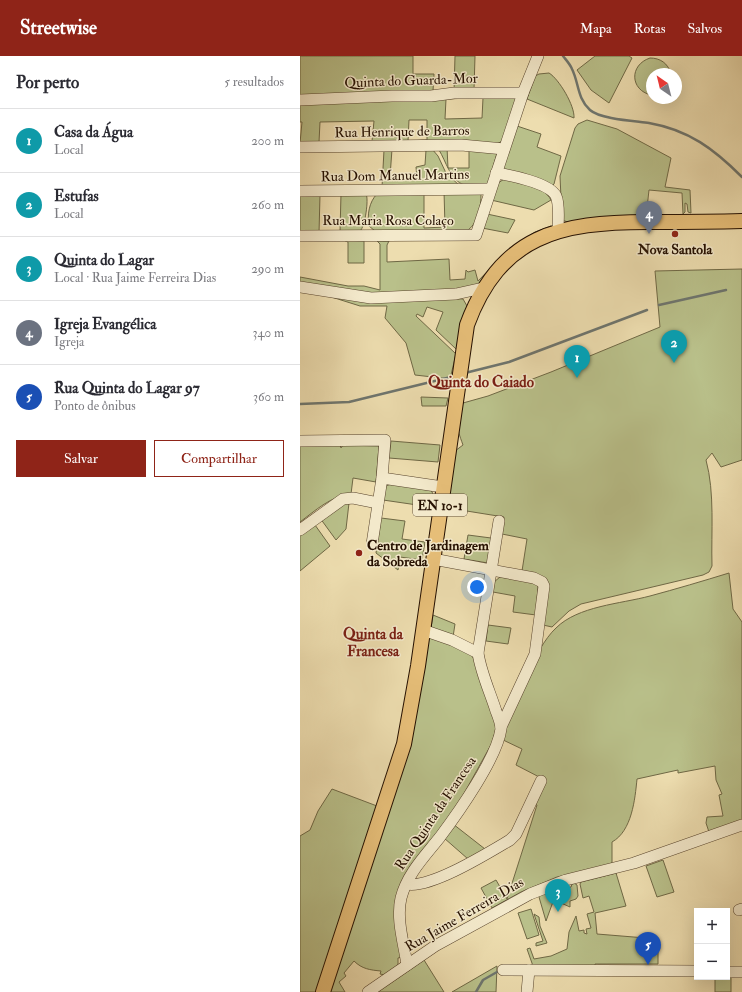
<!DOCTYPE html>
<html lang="pt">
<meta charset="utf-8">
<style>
:root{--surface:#fff;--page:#f2f2f3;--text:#2b2b33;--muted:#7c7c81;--line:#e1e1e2;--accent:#8f2418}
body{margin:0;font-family:"IM FELL Double Pica",serif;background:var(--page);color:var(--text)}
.controls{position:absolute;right:12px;bottom:12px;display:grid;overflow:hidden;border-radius:0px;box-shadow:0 4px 16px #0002}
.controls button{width:36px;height:36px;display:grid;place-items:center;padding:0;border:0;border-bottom:1px solid var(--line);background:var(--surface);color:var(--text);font:20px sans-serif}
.compass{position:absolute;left:346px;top:12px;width:36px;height:36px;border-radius:50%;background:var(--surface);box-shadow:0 4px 16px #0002;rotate:325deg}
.you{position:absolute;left:177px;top:531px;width:14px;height:14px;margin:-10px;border:3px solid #fff;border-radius:50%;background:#1a73e8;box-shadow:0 0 0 6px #1a73e833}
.badge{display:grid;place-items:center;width:26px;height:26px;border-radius:50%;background:var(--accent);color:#fff;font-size:13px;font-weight:700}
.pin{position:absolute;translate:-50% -33px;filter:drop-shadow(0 1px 2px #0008)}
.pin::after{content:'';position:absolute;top:21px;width:14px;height:12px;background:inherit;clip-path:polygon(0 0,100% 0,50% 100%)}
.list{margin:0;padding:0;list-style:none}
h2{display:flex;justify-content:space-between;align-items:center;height:52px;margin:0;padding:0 16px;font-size:17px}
h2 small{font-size:13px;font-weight:400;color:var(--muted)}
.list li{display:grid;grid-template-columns:26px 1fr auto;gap:12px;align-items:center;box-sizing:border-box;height:64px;padding:0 16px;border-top:1px solid var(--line)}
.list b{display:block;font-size:15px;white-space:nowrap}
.list p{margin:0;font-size:13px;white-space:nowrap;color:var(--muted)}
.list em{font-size:13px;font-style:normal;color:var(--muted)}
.actions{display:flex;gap:8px;padding:12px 16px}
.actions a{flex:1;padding:9px 0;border:1px solid var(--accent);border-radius:0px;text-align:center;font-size:14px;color:var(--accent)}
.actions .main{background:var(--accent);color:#fff}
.map{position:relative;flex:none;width:442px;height:936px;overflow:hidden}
header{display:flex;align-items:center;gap:24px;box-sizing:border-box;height:56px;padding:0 20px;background:var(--accent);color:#fff}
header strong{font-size:19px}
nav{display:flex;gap:22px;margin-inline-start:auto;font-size:14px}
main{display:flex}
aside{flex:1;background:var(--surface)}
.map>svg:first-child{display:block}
</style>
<header>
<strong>Streetwise</strong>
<nav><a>Mapa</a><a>Rotas</a><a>Salvos</a></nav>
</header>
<main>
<aside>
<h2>Por perto<small>5 resultados</small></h2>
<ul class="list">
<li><span class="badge" style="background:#0f9aa8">1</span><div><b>Casa da Água</b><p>Local</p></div><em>200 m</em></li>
<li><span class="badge" style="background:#0f9aa8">2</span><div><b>Estufas</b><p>Local</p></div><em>260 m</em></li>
<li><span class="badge" style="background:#0f9aa8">3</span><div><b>Quinta do Lagar</b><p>Local · Rua Jaime Ferreira Dias</p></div><em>290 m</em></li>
<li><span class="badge" style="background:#6b7280">4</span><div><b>Igreja Evangélica</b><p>Igreja</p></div><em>340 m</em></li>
<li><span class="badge" style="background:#1a4fb4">5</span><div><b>Rua Quinta do Lagar 97</b><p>Ponto de ônibus</p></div><em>360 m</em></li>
</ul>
<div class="actions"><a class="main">Salvar</a><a>Compartilhar</a></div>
</aside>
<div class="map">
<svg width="442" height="936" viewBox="0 0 442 936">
<rect width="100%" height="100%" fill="#edddaf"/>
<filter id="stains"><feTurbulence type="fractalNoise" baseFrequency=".005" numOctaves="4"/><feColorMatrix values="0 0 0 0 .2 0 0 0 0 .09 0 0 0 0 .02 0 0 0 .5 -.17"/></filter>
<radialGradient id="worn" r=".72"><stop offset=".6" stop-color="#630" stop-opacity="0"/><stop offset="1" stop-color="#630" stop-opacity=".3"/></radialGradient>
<g fill="#b9c08a" stroke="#6f6845" fill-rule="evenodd">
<path d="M0,0H113V18H134L133,35L0,42Z"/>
<path d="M155,0H175L174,34L154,36Z"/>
<path d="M295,0H329L332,2L309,47L291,34L277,14Z"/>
<path d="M350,2C360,2 368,7 371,18H352L351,39C330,34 329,9 350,2Z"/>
<path d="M249,17C259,23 275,50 274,62L227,43L235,20L239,18Z"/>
<path d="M170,42L146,43L145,63L182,62L183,42H217L202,85L197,88L0,87L2,66H0V46ZM109,64H127V84L108,85ZM74,65L72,85L19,86L20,66Z"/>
<path d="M287,64L317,73L371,102L365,131L390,134L391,157L388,156L387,148L385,147V156L383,158L382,137L349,134L346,161L268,166L262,164L260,120L275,72L278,68Z"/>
<path d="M217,70L241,78L237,91L261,100L254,128L252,130L204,114L202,105Z"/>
<path d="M147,91L148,112H169V92L197,97L189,126L186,129C180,129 170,131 164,129C150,124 146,105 139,94Z"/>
<path d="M92,93L90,121L114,124L117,122L116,111L125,109L126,94L132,93L138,100L146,117L160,130L82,131L84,94Z"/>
<path d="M204,123C219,125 243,129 251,144L234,154L191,144L197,128Z"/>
<path d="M144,135L181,138C181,150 179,166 168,174L75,175L69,170C67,159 69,146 77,138L124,137V172L145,171Z"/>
<path d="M0,138H66C69,143 65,171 60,175L40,176L41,138L20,139L19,177H0Z"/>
<path d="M187,158L215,164L208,177L182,172Z"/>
<path d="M251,170L173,232L75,239L0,228V221L48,230H64L80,234V188L77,185H89L87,189V206L149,203L150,224L165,223L166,214L168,216L175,214L178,225L209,193L235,176Z"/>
<path d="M46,184L64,185V207H48V186L45,185Z"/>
<path d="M442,213V404L421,411L412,397L406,404C415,437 411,476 412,510L409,516L403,519L281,548L269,555L252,571L243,569L244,521L234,517L222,515L227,483L202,478L204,461L148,452L155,395L163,389C156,370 156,369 163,347L188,340L251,316L360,271L355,215Z"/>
<path d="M22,238L163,243L167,250L156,293L136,274L143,256L127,251L123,261L117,258L116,260L156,298L150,323L115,319L106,287L85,262L87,250H60Z"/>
<path d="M121,341L148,342L146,350H122Z"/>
<path d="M91,385L140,389L138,406L89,402Z"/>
<path d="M0,386L40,389L41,392L43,389L79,390L76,426L53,422L51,438C31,440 16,454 0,466Z"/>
<path d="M91,428L131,434L133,438L131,451L83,444L86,430Z"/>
<path d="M49,447L46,473L36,484L20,462L38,450Z"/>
<path d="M81,462L105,465L102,483L125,486L122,504L100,501L98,514L76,497Z"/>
<path d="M15,469L30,490L0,515V480Z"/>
<path d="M168,479L191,482L188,507L164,503Z"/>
<path d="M429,517L433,553L442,566V764L409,776L406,767L407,761L423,760L419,739L422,738L416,724L415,710L378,717V714L337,723C335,743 332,775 312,786V808L257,821L221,836L192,852L181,832L196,824L207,843L237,749L234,748L245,724L216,709L222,693L201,683C212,654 234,592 256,572C278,550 320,548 350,540C376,533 403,525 429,517Z"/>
<path d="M200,521L232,526L238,530L236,559L213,556L215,540L193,536L194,526Z"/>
<path d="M133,559L155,568L153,581L131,572Z"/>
<path d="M188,569L211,572L208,588L186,585Z"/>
<path d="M131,580L170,597L174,603L197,669L192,687L161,743L147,765L105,820L102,901L98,902V909L85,919L80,918L81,915C70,914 62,913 54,905L44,917L46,920L39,926L45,936H28L127,583Z"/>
<path d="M32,733L77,750L16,936H0V780L10,774L18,755Z"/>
<path d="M153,768L185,793L168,803L144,782Z"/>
<path d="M363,804L374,836L357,841L346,810Z"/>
<path d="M316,817L326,850L295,857L297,878L358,883V908H295V910H233L227,893L230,892L234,903L251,900L267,893L269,876L276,860L279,875L284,874V877L287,878L286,873L291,872L287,858L294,856L289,840L283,842L280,828L281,826Z"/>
<path d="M274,827L277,829L278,840L276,843L270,845V851L261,847L262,845L257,843L260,834L271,831L272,828Z"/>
<path d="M258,832L246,865L239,841L240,839Z"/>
<path d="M231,853L239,879L227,883L218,857Z"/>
<path d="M234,858L239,861L240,870L247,887L236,890V887L243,885Z"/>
<path d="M124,904L144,936H78Z"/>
<path d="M197,910L196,936H152Z"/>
<rect x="415" y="921" width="16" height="15"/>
</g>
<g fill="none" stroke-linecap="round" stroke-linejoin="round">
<g stroke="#6e756e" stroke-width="2.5">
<path d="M263,0C266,4 270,8 272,13C279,27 277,42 290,54C300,63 335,65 349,67C389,74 414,93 442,121"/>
<path d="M359,249L426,234"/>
<path d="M165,317L209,306L347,254"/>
<path d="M0,348L49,346L151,321"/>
<path d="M176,936L183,924L197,916"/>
</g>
<defs>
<g id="minor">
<path d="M0,44L92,40H131L154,37H223"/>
<path d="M0,91L161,89L204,93"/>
<path d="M196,117C209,119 250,127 256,140C260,149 258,164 258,174"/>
<path d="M0,135L190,133"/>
<path d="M0,180L176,179L223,37L238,0"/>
<path d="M0,231L71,242L156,238L183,232"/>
<path d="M0,385L85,384L82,422L72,488"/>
<path d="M82,422L143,431"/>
<path d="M0,474L43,443L53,442L78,447"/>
<path d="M133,503L234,522L242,526L244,530L235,598L201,671"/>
<path d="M123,574L152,584L178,597"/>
<path d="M107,828C130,833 188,797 210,784L216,778L241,725"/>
<path d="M439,854L442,853"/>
<path d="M107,909C104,888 96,863 101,842C107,818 125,800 140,781C158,757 197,702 201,673C201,668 198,660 196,655C190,636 181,617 178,597L199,465"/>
<path d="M203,914L397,915"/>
<path d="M427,916H442"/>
<path d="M68,936L135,890L230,838L266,824L334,807L442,769"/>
<path d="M227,936L229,914"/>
</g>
<path id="major" d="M23,936L104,688L118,610L167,269C200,179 260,166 348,166C379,166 411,166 442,165"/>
</defs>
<use href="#minor" stroke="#57432c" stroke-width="12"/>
<use href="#major" stroke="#251000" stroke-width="16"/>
<use href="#minor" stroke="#f3e9cb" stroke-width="11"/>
<use href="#major" stroke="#e6be78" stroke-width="14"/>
</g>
<g fill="#8f2418" stroke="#f3e9cb" stroke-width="1.5">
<circle cx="375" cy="178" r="4"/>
<circle cx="59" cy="497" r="4"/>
</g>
<g text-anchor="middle" stroke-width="3" stroke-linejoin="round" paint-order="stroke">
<rect fill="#f3e9cb" stroke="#63513d" stroke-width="1" x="113" y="438" width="54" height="22" rx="3"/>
<g font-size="13" font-weight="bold" fill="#251000">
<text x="140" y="454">EN 10-1</text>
</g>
<g font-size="14" fill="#251000" stroke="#f3e9cb">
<text transform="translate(111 24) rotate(-2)" y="5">Quinta do Guarda-Mor</text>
<text transform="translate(102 75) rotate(-1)" y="5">Rua Henrique de Barros</text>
<text transform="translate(95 119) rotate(-1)" y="5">Rua Dom Manuel Martins</text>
<text x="88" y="169">Rua Maria Rosa Colaço</text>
<text transform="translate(135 757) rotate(-56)" y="5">Rua Quinta da Francesa</text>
<text transform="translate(164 858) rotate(-30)" y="5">Rua Jaime Ferreira Dias</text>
</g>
<g font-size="14" font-weight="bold" fill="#251000" stroke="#f3e9cb">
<text x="375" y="198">Nova Santola</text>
<text x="67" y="494" text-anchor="start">Centro de Jardinagem<tspan x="67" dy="16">da Sobreda</tspan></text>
</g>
<g font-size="15" font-weight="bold" fill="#7a1f14" stroke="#f3e9cb">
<text x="181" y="331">Quinta do Caiado</text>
<text x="73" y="583">Quinta da<tspan x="73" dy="17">Francesa</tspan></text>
</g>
</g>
<rect width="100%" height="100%" filter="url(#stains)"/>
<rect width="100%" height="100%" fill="url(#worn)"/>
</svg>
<div class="controls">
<button>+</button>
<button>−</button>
</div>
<svg class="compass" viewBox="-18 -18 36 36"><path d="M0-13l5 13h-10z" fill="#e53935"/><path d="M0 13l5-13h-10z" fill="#7c7c81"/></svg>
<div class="you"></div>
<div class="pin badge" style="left:277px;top:322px;background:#0f9aa8">1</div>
<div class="pin badge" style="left:374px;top:307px;background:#0f9aa8">2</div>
<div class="pin badge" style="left:258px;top:856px;background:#0f9aa8">3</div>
<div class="pin badge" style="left:349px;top:178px;background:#6b7280">4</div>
<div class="pin badge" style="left:348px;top:909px;background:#1a4fb4">5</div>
</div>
</main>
